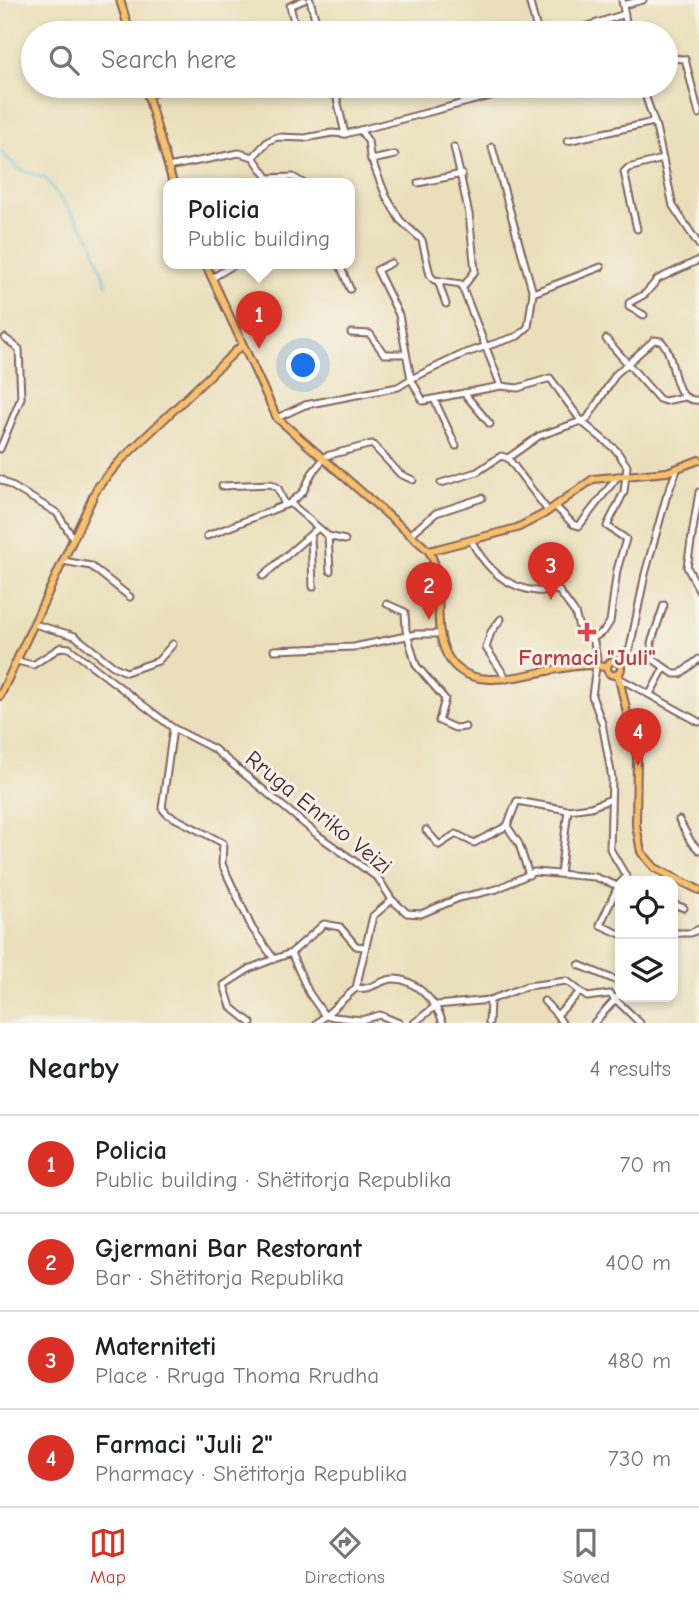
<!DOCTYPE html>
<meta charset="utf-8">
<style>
:root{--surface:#fff;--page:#f6f6f6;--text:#202124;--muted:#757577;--line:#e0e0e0;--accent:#d93025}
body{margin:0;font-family:"Comic Neue",sans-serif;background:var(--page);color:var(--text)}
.controls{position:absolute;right:21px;bottom:21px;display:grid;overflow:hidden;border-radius:14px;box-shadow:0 4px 10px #0003}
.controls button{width:63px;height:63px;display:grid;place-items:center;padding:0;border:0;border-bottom:2px solid var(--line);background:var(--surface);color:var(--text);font:35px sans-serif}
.you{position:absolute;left:304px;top:366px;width:24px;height:24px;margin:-18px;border:5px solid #fff;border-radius:50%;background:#1a73e8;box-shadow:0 0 0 10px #1a73e833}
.badge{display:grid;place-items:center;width:46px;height:46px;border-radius:50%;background:var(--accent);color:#fff;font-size:23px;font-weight:700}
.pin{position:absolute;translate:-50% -58px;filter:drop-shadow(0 2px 4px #0008)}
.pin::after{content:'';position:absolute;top:37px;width:24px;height:21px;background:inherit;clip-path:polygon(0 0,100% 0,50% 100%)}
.popup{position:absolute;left:163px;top:178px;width:192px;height:91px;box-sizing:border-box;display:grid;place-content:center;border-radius:14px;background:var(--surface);filter:drop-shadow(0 2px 5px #0005);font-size:23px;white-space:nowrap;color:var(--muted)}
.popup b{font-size:26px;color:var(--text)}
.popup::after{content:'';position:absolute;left:50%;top:100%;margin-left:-14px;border:14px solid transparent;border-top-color:var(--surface)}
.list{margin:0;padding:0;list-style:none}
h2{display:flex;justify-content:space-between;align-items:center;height:91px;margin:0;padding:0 28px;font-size:30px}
h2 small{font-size:23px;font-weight:400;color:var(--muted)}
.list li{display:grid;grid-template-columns:46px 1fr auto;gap:21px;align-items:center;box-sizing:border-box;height:98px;padding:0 28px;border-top:2px solid var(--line)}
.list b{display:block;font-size:26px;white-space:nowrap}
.list p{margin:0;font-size:23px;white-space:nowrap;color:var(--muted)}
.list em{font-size:23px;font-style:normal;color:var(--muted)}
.icon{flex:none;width:38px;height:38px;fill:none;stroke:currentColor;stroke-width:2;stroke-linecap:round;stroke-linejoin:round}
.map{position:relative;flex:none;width:699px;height:1023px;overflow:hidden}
.search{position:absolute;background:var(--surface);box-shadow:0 4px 10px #0003;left:21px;right:21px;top:21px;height:77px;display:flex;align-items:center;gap:18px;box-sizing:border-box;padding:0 24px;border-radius:38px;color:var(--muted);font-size:26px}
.sheet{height:483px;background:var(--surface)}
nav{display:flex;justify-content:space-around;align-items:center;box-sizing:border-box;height:98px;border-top:2px solid var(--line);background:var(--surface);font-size:19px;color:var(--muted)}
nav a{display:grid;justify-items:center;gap:4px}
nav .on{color:var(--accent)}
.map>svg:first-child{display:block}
</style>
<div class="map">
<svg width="699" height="1023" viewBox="0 0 699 1023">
<rect width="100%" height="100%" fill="#f7f3e8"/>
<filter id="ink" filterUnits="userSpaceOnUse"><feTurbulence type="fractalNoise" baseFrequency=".0143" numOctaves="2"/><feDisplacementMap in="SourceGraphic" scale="14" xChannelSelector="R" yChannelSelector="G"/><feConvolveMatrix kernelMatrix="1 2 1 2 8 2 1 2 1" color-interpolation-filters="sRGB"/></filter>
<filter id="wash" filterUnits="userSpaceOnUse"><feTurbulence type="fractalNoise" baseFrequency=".00686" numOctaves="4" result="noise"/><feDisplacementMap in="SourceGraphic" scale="28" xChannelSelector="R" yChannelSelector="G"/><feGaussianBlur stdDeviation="1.57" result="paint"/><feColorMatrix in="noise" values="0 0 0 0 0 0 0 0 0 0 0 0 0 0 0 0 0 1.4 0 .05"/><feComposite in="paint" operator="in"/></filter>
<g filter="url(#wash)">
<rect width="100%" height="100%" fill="#eadfba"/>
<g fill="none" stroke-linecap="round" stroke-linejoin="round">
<path stroke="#61c0e0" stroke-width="2" d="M0,151L19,169L45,178L90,237L107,285"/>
</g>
</g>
<g filter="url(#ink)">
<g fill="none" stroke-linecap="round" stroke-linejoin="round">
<defs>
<g id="minor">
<path d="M310,0L319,33"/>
<path d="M529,0L538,33"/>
<path d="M622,0L628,33"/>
<path d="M623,5L643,0"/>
<path d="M297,33L290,6L304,0"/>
<path d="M566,33L625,14"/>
<path d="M666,58L685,59L699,114"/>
<path d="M334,86L345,134"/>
<path d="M642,86L656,127L673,206L699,245"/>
<path d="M148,96L170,86"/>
<path d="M360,130L368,141L370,156L386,196L400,220L422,240L430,275L434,280L461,284L501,386"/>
<path d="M567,141L654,122"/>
<path d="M454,147L469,214L475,271L463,287"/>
<path d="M253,157L268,178L293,177L303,183"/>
<path d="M371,160L395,155"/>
<path d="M168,167L239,153L253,157L268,141L277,137L305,138L332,133L345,134L529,86"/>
<path d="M418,183L462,174"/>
<path d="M637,229L624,172L628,168L663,159"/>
<path d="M339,263L350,289"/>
<path d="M212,278L237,263"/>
<path d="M438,281L446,304"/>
<path d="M533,293L601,267"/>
<path d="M644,315L629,307V303L645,294L658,279L699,260"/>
<path d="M351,333L370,334L384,354H405"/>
<path d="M606,339L659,399L665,401L684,397"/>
<path d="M464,393L501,386L518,388L550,378L582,422L616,450L627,466L624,492L607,526L626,539L617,570L610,622L604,631L592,639"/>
<path d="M434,399L456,446"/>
<path d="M277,418L305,405L398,387L411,379L399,315L377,270L391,263"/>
<path d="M490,424L464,393L423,401L411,379L463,354L518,336L528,327L533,293L492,147"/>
<path d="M0,449L21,398L19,349L5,338"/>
<path d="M508,458L548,511"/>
<path d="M0,479L57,513L73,538"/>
<path d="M441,483L477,472L501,456L508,458L539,436L587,419L616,374L654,340L661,341C678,357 669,403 699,400"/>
<path d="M222,486L271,484L278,488L285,505"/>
<path d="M699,492L687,567L699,590"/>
<path d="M290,503L328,536L345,540"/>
<path d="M555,506L573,524L579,526L618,476"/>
<path d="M411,534L436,513L482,498"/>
<path d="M311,535L313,587"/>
<path d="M207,536L290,503L303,492L312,473L326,456L372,444L400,474L413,480"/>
<path d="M328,536L330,571"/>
<path d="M472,542C486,568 507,588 537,591C544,592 552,589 559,591L575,613L580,631L594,642L597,659L592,696L602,723L612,778L610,849L626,876L622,881"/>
<path d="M63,561L91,566L130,597"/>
<path d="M263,576L318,528"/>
<path d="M387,604L405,612L406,630L416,665L445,699L439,721L455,728L465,727"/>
<path d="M664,605L651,643L654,660L674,674H680L699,659"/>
<path d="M501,619L491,632L486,648L507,679"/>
<path d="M34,624L75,636L113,666L126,672L158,661L173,644"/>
<path d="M274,650L354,647L416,634H441"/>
<path d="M17,661L33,665L61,647L69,648L173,728L214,749L319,836L378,878L392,900L407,913L421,914L459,898L497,889L534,872L595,877L618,886L620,883"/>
<path d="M619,664L630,648L645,574L666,498L677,470"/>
<path d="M619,678L699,722"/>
<path d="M650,694L663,670"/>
<path d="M173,728L162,808L167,814L223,843L222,864L252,928L274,959L291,953L324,924L340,927L356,946L364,947"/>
<path d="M679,820L691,842L699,850"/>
<path d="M507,826L519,844L529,875"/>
<path d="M426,830L439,845L456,834L474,843L507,826L517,801L568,810L591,807L611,799"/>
<path d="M560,874L568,810"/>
<path d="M618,886L600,925L620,934"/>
<path d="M673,904L684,908"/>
<path d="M673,933H691L699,929"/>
<path d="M291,953L309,993L325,1016L356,988L373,916L392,900"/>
<path d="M579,965L620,982"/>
<path d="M356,988C369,990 375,984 387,980C412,973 437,1003 443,1023"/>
<path d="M544,1001L557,1015"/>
<path d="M251,1023L231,1007L224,985L251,968L274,959"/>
<path d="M317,1023L325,1016L361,1020L380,1015L399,1023"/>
<path d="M414,1023L437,1005L490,1000L527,986L567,981L587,997L610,994L640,1023"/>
<path d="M489,1023L490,1000"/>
<path d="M562,1023L557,1015L580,992"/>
<path d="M594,1023L620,994"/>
</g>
<g id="major">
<path d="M120,0L130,33"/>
<path d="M145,86L173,183"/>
<path d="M205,263L277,418L429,551C447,582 430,623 447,655C475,709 563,653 607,668"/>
<path d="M429,551L517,528L544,514L593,479L667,472L699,460"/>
<circle cx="614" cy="668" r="7"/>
<path d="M618,674L637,756L636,825L641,852L655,868L699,890"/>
<path d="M0,696L97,488L120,461L242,345"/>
</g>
</defs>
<use href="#minor" stroke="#82625d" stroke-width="9"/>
<use href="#major" stroke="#82625d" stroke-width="10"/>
<use href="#minor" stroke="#fff" stroke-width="5"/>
<use href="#major" stroke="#f7c06c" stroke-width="6"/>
</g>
</g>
<path fill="#e0444e" stroke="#f7f3e8" stroke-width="2.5" d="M583.5 621.5h7v7h7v7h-7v7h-7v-7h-7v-7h7z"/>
<g text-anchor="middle" stroke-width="6" stroke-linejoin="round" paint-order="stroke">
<g font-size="23" font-weight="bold" fill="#be3a42" stroke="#f7f3e8">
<text x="587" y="665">Farmaci "Juli"</text>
</g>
<g font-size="23" fill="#4a1f2b" stroke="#f7f3e8">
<text transform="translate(319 812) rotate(39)" y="8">Rruga Enriko Veizi</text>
</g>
</g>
</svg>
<div class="controls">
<button><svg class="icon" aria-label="locate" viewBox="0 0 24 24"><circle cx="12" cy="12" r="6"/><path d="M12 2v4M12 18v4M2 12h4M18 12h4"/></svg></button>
<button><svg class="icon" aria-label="layers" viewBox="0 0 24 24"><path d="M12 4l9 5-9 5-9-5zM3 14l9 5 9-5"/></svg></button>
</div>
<div class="you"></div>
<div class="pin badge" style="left:259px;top:349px">1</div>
<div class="popup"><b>Policia</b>Public building</div>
<div class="pin badge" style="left:429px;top:620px">2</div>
<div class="pin badge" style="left:551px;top:600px">3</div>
<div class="pin badge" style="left:638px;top:766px">4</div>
<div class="search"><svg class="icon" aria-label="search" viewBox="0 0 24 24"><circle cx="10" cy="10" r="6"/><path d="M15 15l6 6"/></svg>Search here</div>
</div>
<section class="sheet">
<h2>Nearby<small>4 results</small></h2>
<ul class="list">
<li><span class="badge">1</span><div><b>Policia</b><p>Public building · Shëtitorja Republika</p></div><em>70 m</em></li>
<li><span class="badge">2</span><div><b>Gjermani Bar Restorant</b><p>Bar · Shëtitorja Republika</p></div><em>400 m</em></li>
<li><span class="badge">3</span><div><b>Materniteti</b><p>Place · Rruga Thoma Rrudha</p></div><em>480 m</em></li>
<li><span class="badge">4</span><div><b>Farmaci &quot;Juli 2&quot;</b><p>Pharmacy · Shëtitorja Republika</p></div><em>730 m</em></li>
</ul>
</section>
<nav>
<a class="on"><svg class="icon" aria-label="map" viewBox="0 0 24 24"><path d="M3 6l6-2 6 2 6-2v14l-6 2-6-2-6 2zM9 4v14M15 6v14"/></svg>Map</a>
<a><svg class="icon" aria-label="directions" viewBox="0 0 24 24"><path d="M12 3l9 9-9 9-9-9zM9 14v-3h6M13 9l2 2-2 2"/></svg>Directions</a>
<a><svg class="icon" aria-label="saved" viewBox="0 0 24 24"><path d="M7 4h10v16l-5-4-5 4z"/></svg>Saved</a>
</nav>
